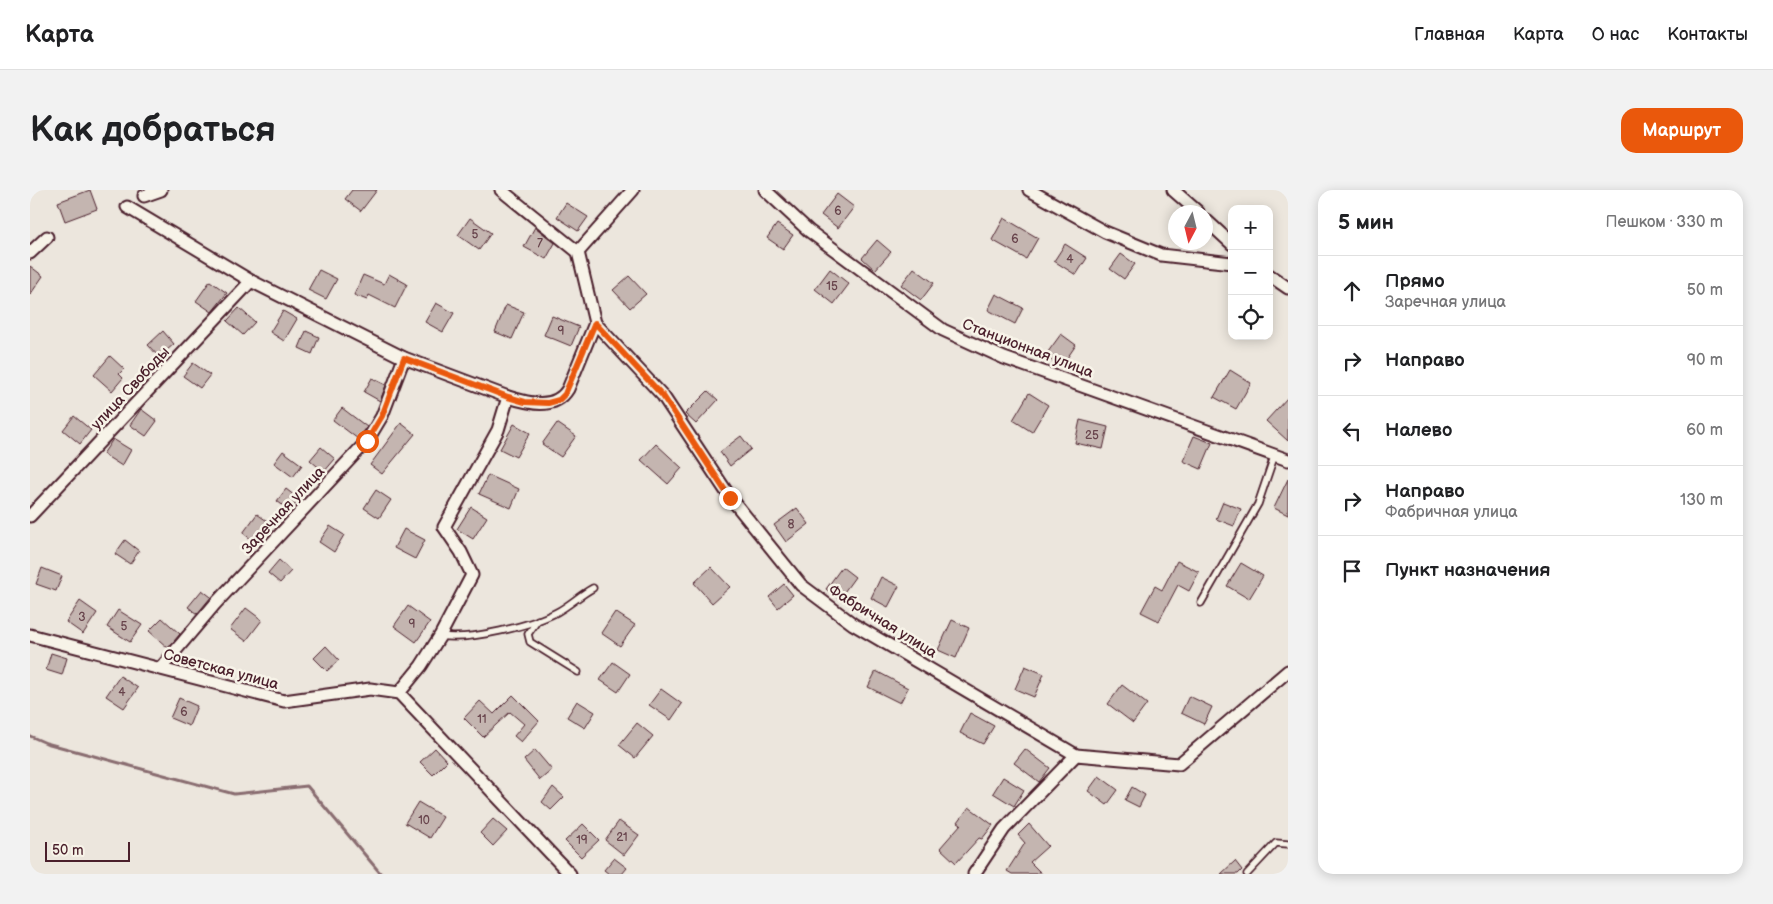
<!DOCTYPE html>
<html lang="ru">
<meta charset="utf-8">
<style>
:root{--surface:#fff;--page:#f2f2f2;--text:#202124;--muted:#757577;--line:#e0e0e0;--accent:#ea580c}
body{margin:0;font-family:"Balsamiq Sans",sans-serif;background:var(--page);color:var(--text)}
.controls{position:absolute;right:15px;top:15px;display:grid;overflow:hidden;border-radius:10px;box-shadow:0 2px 12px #0003}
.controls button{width:45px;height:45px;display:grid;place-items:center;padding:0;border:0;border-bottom:1px solid var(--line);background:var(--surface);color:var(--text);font:25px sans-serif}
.compass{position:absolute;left:1138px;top:15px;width:45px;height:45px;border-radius:50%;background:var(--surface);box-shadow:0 2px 12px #0003;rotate:187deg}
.scale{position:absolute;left:15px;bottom:12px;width:85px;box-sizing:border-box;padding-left:5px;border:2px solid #4a1f2b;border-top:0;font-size:14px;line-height:18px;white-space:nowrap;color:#4a1f2b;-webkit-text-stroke:4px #f7f3e8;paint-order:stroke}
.stop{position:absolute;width:15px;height:15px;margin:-11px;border:4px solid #ea580c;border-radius:50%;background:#fff}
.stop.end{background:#ea580c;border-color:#fff;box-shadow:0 1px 5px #0008}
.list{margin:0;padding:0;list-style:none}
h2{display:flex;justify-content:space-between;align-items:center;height:65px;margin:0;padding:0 20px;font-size:21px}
h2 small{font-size:16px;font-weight:400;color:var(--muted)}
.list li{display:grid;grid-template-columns:32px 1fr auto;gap:15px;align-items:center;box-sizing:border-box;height:70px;padding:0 20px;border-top:1px solid var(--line)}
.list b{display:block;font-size:19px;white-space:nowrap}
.list p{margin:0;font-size:16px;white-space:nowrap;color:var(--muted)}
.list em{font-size:16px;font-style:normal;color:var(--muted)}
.icon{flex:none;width:28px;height:28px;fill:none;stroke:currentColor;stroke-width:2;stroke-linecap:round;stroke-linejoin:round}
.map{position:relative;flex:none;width:1258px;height:684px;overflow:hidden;border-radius:15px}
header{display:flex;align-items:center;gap:30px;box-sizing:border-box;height:70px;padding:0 25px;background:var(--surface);border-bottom:1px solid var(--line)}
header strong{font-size:24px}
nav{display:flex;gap:28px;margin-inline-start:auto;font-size:18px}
.intro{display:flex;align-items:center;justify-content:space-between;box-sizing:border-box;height:120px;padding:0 30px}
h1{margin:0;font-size:35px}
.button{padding:12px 22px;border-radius:15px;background:var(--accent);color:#fff;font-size:18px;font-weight:700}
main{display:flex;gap:30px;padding:0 30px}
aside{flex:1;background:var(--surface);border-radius:15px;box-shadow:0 2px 12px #0003}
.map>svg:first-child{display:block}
</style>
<header>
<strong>Карта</strong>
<nav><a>Главная</a><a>Карта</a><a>О нас</a><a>Контакты</a></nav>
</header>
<div class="intro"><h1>Как добраться</h1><a class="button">Маршрут</a></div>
<main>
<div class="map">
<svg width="1258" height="684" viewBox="0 0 1258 684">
<rect width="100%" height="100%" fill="#ece6dd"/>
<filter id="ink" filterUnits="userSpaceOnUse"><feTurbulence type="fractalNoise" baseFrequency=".02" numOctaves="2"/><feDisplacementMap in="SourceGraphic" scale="10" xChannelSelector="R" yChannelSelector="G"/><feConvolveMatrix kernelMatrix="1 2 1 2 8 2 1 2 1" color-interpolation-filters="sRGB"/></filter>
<g filter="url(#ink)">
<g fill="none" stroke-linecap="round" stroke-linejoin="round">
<path stroke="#896c6f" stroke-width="3" d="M0,546L16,553L204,604L277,596L351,684"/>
</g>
<g fill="#c4b5b0" stroke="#4a1f2b">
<path d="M60,0L67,19L35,31L28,12Z"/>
<path d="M322,0H347L331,21L315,9Z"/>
<path d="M807,4L824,17L808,38L791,25Z"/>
<path d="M536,13L558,27L548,41L527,27Z"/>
<path d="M440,28L461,43L449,60L428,45Z"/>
<path d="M974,28L1008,48L996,69L962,50Z"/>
<path d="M747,34L763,45L753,59L737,48Z"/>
<path d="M505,37L525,53L516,69L494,57Z"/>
<path d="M847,50L861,62L845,80L832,68Z"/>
<path d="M1035,54L1057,68L1046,85L1024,71Z"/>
<path d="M1091,64L1105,74L1094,89L1080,79Z"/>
<path d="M0,76L13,86L0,105Z"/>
<path d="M884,78L904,93L891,110L871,95Z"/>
<path d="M800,79L819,94L804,114L785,99Z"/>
<path d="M289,80L307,89L296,109L278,100Z"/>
<path d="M359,84L377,94L365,118L339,105L337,110L324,105L333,85L354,94Z"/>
<path d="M599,86L616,104L600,118L583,100Z"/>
<path d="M180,91L197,103L182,122L166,111Z"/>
<path d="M966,104L993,118L985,134L958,120Z"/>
<path d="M406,113L424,123L413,142L395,132Z"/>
<path d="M476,115L494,122L482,149L465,142Z"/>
<path d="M209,118L225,132L213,145L197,131Z"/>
<path d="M253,121L267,129L254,151L240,142Z"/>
<path d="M522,126L549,137L541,156L514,145Z"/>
<path d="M133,141L144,154L129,167L118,155Z"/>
<path d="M276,141L289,147L282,164L269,158Z"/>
<path d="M1031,144L1046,155L1031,177L1015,166Z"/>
<path d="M80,166L94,179L89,184L93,188L82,201L64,185Z"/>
<path d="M163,173L180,185L170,198L153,186Z"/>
<path d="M1200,180L1221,193L1206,219L1184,207Z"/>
<path d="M342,188L356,195L350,211L334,202Z"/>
<path d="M678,201L688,210L666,234L655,224Z"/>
<path d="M999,203L1018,215L1002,242L983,230Z"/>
<path d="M1258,207V251L1236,231Z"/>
<path d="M312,218L337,237L328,249L303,230Z"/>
<path d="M111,219L127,231L116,246L100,235Z"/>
<path d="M44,226L61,240L50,254L33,240Z"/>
<path d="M1050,230L1078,237L1073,259L1045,253Z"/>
<path d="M371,233L385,244L352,284L340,275Z"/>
<path d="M527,233L546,246L531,267L512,254Z"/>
<path d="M484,234L500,243L486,267L470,259Z"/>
<path d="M711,246L721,259L700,276L690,262Z"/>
<path d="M1164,246L1182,253L1171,279L1153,271Z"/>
<path d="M83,249L101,260L92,276L73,264Z"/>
<path d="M626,254L652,278L638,294L611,270Z"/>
<path d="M291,257L305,269L294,282L280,270Z"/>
<path d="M253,261L272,275L263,287L244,273Z"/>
<path d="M458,285L489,299L481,318L449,304Z"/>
<path d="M1258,289V325L1244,318Z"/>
<path d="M256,299L269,309L260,321L247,311Z"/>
<path d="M346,300L361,310L349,328L334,318Z"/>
<path d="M1193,312L1211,319L1204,336L1186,329Z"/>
<path d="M441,317L457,327L443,349L427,339Z"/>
<path d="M767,318L779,334L756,352L744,335Z"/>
<path d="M227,324L240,333L226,353L213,343Z"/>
<path d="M300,336L314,345L304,362L289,352Z"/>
<path d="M374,339L395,350L385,369L364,358Z"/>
<path d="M95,350L109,361L100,374L85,364Z"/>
<path d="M249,370L261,381L250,393L238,383Z"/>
<path d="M1147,371L1169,382L1159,401L1148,395L1129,431L1111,422L1125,396L1132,400Z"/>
<path d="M1211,373L1233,386L1219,409L1197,396Z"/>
<path d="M681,377L700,397L682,413L664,393Z"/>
<path d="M812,377L825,387L809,409L796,399Z"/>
<path d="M12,378L32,386L26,401L6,394Z"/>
<path d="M851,387L869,396L858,417L841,408Z"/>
<path d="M754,394L763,405L748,418L739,407Z"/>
<path d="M172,400L181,407L167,424L158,417Z"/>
<path d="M50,411L67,423L53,444L36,432Z"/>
<path d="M378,416L400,432L386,452L364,436Z"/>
<path d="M216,418L232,430L216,451L200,439Z"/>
<path d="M88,420L112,435L100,452L77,437Z"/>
<path d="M585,422L605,435L590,456L571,443Z"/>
<path d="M132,428L150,444L138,458L119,441Z"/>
<path d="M922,430L939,438L926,468L908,460Z"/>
<path d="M296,456L309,470L297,481L284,468Z"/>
<path d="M21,463L37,468L32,485L16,480Z"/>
<path d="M583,472L600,484L588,502L570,490Z"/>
<path d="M995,476L1014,484L1004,507L985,499Z"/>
<path d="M846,481L878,498L870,513L838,497Z"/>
<path d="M90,486L108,498L94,518L76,506Z"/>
<path d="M1092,495L1117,514L1103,533L1078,514Z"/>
<path d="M631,499L652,514L641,530L619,515Z"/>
<path d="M483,505L509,531L491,552L484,546L494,534L480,522L453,547L434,528L450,511L464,524Z"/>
<path d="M1159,506L1182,517L1174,534L1151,523Z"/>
<path d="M149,508L167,516L159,536L140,528Z"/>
<path d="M547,511L565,522L555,538L537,527Z"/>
<path d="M940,523L964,536L953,554L930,543Z"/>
<path d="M607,533L623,546L605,568L589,555Z"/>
<path d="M405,558L417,571L403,585L390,572Z"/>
<path d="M995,559L1020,578L1009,592L984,573Z"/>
<path d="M505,560L522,580L510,590L494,570Z"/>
<path d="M1069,586L1088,600L1077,615L1058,601Z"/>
<path d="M973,587L994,600L984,616L963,603Z"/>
<path d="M523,597L534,607L521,620L512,612Z"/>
<path d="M1102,597L1115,605L1109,617L1095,610Z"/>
<path d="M388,612L413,627L400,648L375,633Z"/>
<path d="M939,617L963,635L952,649L949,648L926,673L910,658L931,634L928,632Z"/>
<path d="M463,629L477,641L463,656L450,643Z"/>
<path d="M589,631L609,645L594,665L575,650Z"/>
<path d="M553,634L569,650L551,667L535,651Z"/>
<path d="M999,634L1018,656L1000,672L1012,684H982L977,681L995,653L988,645Z"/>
<path d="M584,668L597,678L592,684H579L574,680Z"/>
<path d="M1205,671L1212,680L1208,684H1191Z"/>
</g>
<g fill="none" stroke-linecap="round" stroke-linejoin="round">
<defs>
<g id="service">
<path d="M1171,413L1228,314L1245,264"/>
<path d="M508,430L498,444L500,452L548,482"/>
<path d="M410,446C439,451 501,436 527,422C540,415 550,405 563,398"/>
<path d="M1217,684L1246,653L1258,654"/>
</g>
<g id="minor">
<path d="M471,0L548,62L565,133L633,206L700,307L771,395L823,434L1046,565"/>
<path d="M735,0L779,41L913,140L974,168L1258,270"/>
<path d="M999,0L1075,42L1131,65L1202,73"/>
<path d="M1143,0L1168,22"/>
<path d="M114,6L131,0"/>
<path d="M97,17L221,91L374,168L478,207C498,213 525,221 538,199L565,133"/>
<path d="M1176,30L1202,54"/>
<path d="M548,62L603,0"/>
<path d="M0,63L17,47"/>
<path d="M1239,85L1258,98"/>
<path d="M0,326L221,91"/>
<path d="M0,445L254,511L340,499L369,503L540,684"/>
<path d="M130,479L185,414L337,251L352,226L374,168"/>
<path d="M369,503L391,476L410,446L442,385L431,362L414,337L468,240L478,207"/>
<path d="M944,684L974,639L1046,565L1149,574L1258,481"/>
</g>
</defs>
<use href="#service" stroke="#4a1f2b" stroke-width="9"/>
<use href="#minor" stroke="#4a1f2b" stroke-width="15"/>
<use href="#service" stroke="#f7f3e8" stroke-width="5.5"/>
<use href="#minor" stroke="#f7f3e8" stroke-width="11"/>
</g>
</g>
<g fill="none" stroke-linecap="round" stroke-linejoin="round" filter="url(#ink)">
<path stroke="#ea580c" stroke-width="6" d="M337,251L352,226L374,168L478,207L495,212L518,213L529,210L535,204L565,133L633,206L700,308"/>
</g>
<g text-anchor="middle" stroke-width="5" stroke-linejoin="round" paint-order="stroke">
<g font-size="12" fill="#68444c">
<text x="808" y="25">6</text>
<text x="445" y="48">5</text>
<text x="985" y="53">6</text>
<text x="510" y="57">7</text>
<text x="1040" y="73">4</text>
<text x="802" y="100">15</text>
<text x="531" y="145">9</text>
<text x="1062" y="249">25</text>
<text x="761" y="338">8</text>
<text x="52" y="431">3</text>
<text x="382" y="438">9</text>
<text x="94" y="440">5</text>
<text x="92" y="506">4</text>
<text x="154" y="526">6</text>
<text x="452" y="533">11</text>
<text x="394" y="634">10</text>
<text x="592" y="651">21</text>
<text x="552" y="654">19</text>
</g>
<g font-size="15" fill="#4a1f2b" stroke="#f7f3e8">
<text transform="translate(998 158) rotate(21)" y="5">Станционная улица</text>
<text transform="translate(100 198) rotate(-47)" y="5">улица Свободы</text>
<text transform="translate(253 320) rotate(-47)" y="5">Заречная улица</text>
<text transform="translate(853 431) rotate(32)" y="5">Фабричная улица</text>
<text transform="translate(191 479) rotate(15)" y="5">Советская улица</text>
</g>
</g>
</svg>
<div class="controls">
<button>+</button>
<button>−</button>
<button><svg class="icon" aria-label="locate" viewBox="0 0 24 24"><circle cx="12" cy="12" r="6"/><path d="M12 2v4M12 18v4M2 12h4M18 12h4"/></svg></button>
</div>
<svg class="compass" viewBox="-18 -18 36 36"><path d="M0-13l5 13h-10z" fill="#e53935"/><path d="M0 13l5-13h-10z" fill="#757577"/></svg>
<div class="scale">50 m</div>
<div class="stop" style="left:337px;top:251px"></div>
<div class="stop end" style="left:700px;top:308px"></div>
</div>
<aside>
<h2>5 мин<small>Пешком · 330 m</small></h2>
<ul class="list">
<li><svg class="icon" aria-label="ahead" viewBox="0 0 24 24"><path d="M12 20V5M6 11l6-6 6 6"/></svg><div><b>Прямо</b><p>Заречная улица</p></div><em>50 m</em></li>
<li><svg class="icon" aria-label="right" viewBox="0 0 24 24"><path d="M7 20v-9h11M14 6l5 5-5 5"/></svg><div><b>Направо</b></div><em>90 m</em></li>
<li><svg class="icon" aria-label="left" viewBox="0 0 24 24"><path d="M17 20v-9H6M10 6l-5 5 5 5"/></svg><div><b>Налево</b></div><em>60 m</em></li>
<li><svg class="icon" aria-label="right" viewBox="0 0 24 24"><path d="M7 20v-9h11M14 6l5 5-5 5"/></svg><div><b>Направо</b><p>Фабричная улица</p></div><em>130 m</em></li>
<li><svg class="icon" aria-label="arrive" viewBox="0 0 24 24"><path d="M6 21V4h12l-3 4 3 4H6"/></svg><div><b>Пункт назначения</b></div></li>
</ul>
</aside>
</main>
